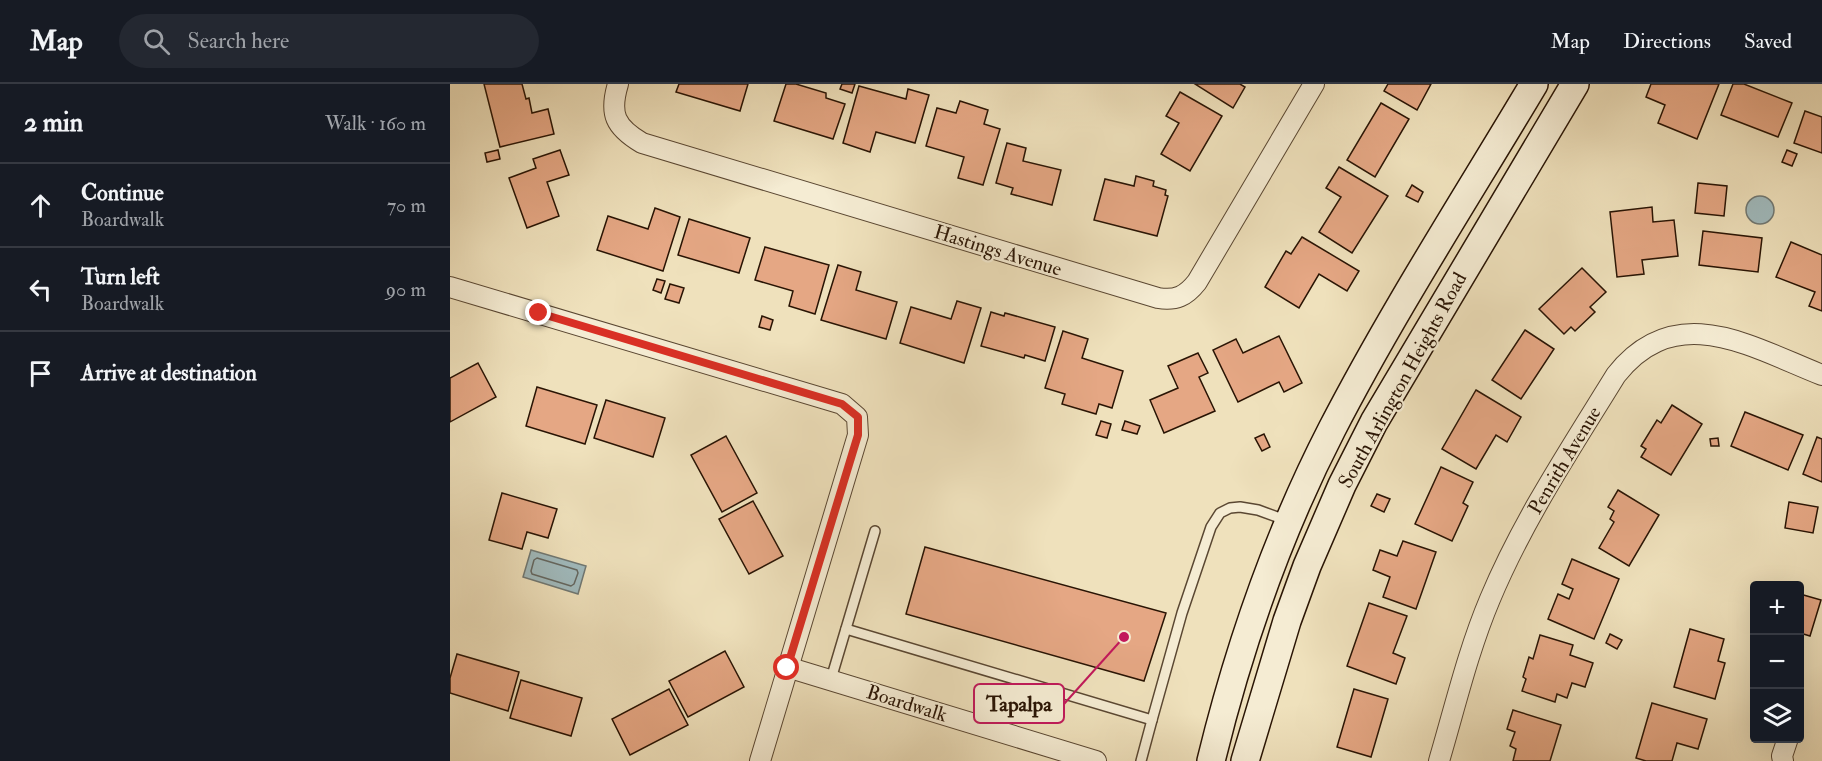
<!DOCTYPE html>
<meta charset="utf-8">
<style>
:root{--surface:#171b24;--page:#242831;--text:#f1f3f6;--muted:#9ea1a6;--line:#363941}
body{margin:0;font-family:"IM FELL Double Pica",serif;background:var(--page);color:var(--text)}
.controls{position:absolute;right:18px;bottom:18px;display:grid;overflow:hidden;border-radius:6px;box-shadow:0 6px 24px #0002}
.controls button{width:54px;height:54px;display:grid;place-items:center;padding:0;border:0;border-bottom:2px solid var(--line);background:var(--surface);color:var(--text);font:30px sans-serif}
.stop{position:absolute;width:18px;height:18px;margin:-14px;border:4px solid #d93025;border-radius:50%;background:#fff}
.stop.end{background:#d93025;border-color:#fff;box-shadow:0 2px 6px #0008}
.list{margin:0;padding:0;list-style:none}
h2{display:flex;justify-content:space-between;align-items:center;height:78px;margin:0;padding:0 24px;font-size:26px}
h2 small{font-size:20px;font-weight:400;color:var(--muted)}
.list li{display:grid;grid-template-columns:39px 1fr auto;gap:18px;align-items:center;box-sizing:border-box;height:84px;padding:0 24px;border-top:2px solid var(--line)}
.list b{display:block;font-size:22px;white-space:nowrap}
.list p{margin:0;font-size:20px;white-space:nowrap;color:var(--muted)}
.list em{font-size:20px;font-style:normal;color:var(--muted)}
.icon{flex:none;width:33px;height:33px;fill:none;stroke:currentColor;stroke-width:2;stroke-linecap:round;stroke-linejoin:round}
.map{position:relative;flex:none;width:1372px;height:677px;overflow:hidden}
header{display:flex;align-items:center;gap:36px;box-sizing:border-box;height:84px;padding:0 30px;background:var(--surface);border-bottom:2px solid var(--line)}
header strong{font-size:28px}
nav{display:flex;gap:33px;margin-inline-start:auto;font-size:21px}
.search{width:420px;height:54px;background:var(--page);display:flex;align-items:center;gap:15px;box-sizing:border-box;padding:0 21px;border-radius:33px;color:var(--muted);font-size:22px}
main{display:flex}
aside{flex:1;background:var(--surface)}
.map>svg:first-child{display:block}
</style>
<header>
<strong>Map</strong>
<div class="search"><svg class="icon" aria-label="search" viewBox="0 0 24 24"><circle cx="10" cy="10" r="6"/><path d="M15 15l6 6"/></svg>Search here</div>
<nav><a>Map</a><a>Directions</a><a>Saved</a></nav>
</header>
<main>
<aside>
<h2>2 min<small>Walk · 160 m</small></h2>
<ul class="list">
<li><svg class="icon" aria-label="ahead" viewBox="0 0 24 24"><path d="M12 20V5M6 11l6-6 6 6"/></svg><div><b>Continue</b><p>Boardwalk</p></div><em>70 m</em></li>
<li><svg class="icon" aria-label="left" viewBox="0 0 24 24"><path d="M17 20v-9H6M10 6l-5 5 5 5"/></svg><div><b>Turn left</b><p>Boardwalk</p></div><em>90 m</em></li>
<li><svg class="icon" aria-label="arrive" viewBox="0 0 24 24"><path d="M6 21V4h12l-3 4 3 4H6"/></svg><div><b>Arrive at destination</b></div></li>
</ul>
</aside>
<div class="map">
<svg width="1372" height="677" viewBox="0 0 1372 677">
<rect width="100%" height="100%" fill="#efe1bc"/>
<filter id="stains"><feTurbulence type="fractalNoise" baseFrequency=".00333" numOctaves="4"/><feColorMatrix values="0 0 0 0 .2 0 0 0 0 .09 0 0 0 0 .02 0 0 0 .5 -.17"/></filter>
<radialGradient id="worn" r=".72"><stop offset=".6" stop-color="#630" stop-opacity="0"/><stop offset="1" stop-color="#630" stop-opacity=".3"/></radialGradient>
<g fill="#a0babd" stroke="#707873" stroke-width="1.5">
<circle cx="1310" cy="126" r="14"/>
<path d="M81,466L136,482L128,510L73,493Z"/>
</g>
<g fill="none" stroke-linecap="round" stroke-linejoin="round">
<path stroke="#646760" stroke-width="1.5" d="M87,474L127,486L128,489L124,500L121,502L82,490L81,487L84,476Z"/>
</g>
<g fill="#e5a784" stroke="#291404" stroke-width="1.5">
<path d="M34,0H72L76,15L79,14L82,29L98,25L104,50L50,63Z"/>
<path d="M229,0H298L290,27L226,8Z"/>
<path d="M336,0H346L376,9V14L395,20L383,55L324,37Z"/>
<path d="M392,0H405L402,9L390,5Z"/>
<path d="M745,0H790L795,3L783,24Z"/>
<path d="M938,0H981L967,26L934,7Z"/>
<path d="M1201,0H1269L1247,55L1208,39L1215,21L1196,13Z"/>
<path d="M1283,0H1294L1342,19L1328,53L1271,31Z"/>
<path d="M409,2L456,15L458,5L479,11L465,59L426,48L420,68L393,59Z"/>
<path d="M730,8L772,32L740,87L711,70L729,39L716,32Z"/>
<path d="M510,17L538,26L534,40L550,45L533,101L508,94L514,73L476,62L487,24L506,29Z"/>
<path d="M931,19L959,35L925,93L897,76Z"/>
<path d="M1355,27L1372,33V69L1344,59Z"/>
<path d="M557,59L576,64L573,77L611,86L602,121L561,110L563,104L546,99Z"/>
<path d="M48,66L50,75L37,78L35,69Z"/>
<path d="M110,66L119,91L97,98L109,132L77,144L59,94L86,84L83,75Z"/>
<path d="M1337,66L1347,70L1342,82L1332,78Z"/>
<path d="M889,83L938,112L902,169L869,148L891,113L876,104Z"/>
<path d="M686,92L704,97L703,102L716,106L715,111L718,112L707,152L644,136L655,95L684,102Z"/>
<path d="M1248,99L1277,102L1274,132L1245,129Z"/>
<path d="M962,101L973,108L968,118L956,112Z"/>
<path d="M1202,123L1203,138L1224,136L1228,172L1192,176L1194,190L1167,193L1160,128Z"/>
<path d="M205,124L230,133L213,187L147,166L158,132L198,145Z"/>
<path d="M239,135L300,154L289,189L228,171Z"/>
<path d="M1253,147L1312,154L1308,188L1249,181Z"/>
<path d="M852,153L909,187L897,207L869,190L849,224L815,203L836,167L841,170Z"/>
<path d="M1341,158L1372,171V227L1359,222L1365,208L1326,193Z"/>
<path d="M315,163L379,181L365,230L339,222L343,207L305,196Z"/>
<path d="M388,181L411,188L406,206L447,218L436,255L371,236Z"/>
<path d="M1132,184L1156,208L1140,223L1145,228L1125,247L1121,243L1114,250L1089,225Z"/>
<path d="M207,195L215,197L211,209L203,206Z"/>
<path d="M220,200L234,204L229,219L215,215Z"/>
<path d="M507,217L531,224L514,279L450,259L461,223L501,235Z"/>
<path d="M541,228L554,232L555,229L605,243L595,277L575,271L574,274L531,262Z"/>
<path d="M312,232L323,236L320,246L309,243Z"/>
<path d="M1075,246L1104,265L1071,315L1042,296Z"/>
<path d="M613,247L638,255L632,274L673,287L662,324L649,320L646,330L612,320L615,310L595,304Z"/>
<path d="M829,252L852,299L834,308L829,298L788,318L763,266L786,255L793,269Z"/>
<path d="M748,269L758,289L749,293L765,327L714,349L700,316L728,304L718,282Z"/>
<path d="M28,279L46,313L0,338V294Z"/>
<path d="M87,303L147,321L135,360L76,342Z"/>
<path d="M1026,306L1071,333L1057,358L1046,351L1026,385L992,365Z"/>
<path d="M156,316L215,334L203,373L144,354Z"/>
<path d="M1222,321L1252,340L1221,391L1191,373L1196,365L1191,362L1207,336L1211,339Z"/>
<path d="M1295,328L1353,351L1338,386L1281,362Z"/>
<path d="M651,337L661,340L657,354L646,351Z"/>
<path d="M675,337L690,342L687,350L672,346Z"/>
<path d="M814,350L820,363L812,367L805,354Z"/>
<path d="M276,352L307,409L272,428L241,371Z"/>
<path d="M1367,353L1372,355V398L1353,390Z"/>
<path d="M1268,354L1269,362H1261L1260,355Z"/>
<path d="M991,383L1023,398L1013,419L1018,422L1002,457L965,440Z"/>
<path d="M1168,406L1209,431L1179,482L1149,464L1164,438L1160,435L1164,427L1158,423Z"/>
<path d="M52,409L107,425L98,454L77,448L72,465L39,456Z"/>
<path d="M927,410L940,415L934,428L921,422Z"/>
<path d="M303,417L333,472L299,490L269,435Z"/>
<path d="M1339,418L1368,423L1363,449L1335,444Z"/>
<path d="M953,457L986,468L966,525L933,513L940,493L923,486L930,466L947,472Z"/>
<path d="M475,463L716,529L694,597L456,530Z"/>
<path d="M1122,475L1169,495L1144,555L1098,535L1108,510L1119,515L1123,505L1112,500Z"/>
<path d="M1350,510L1371,516L1360,552L1350,549Z"/>
<path d="M919,519L957,532L943,569L955,574L946,600L897,582Z"/>
<path d="M1240,545L1274,555L1268,577L1275,579L1265,615L1224,603Z"/>
<path d="M1160,550L1172,556L1167,565L1156,559Z"/>
<path d="M1090,551L1123,561L1120,571L1143,579L1135,603L1122,599L1117,614L1107,610L1105,618L1072,607L1076,595L1073,593L1079,573L1083,575Z"/>
<path d="M275,567L294,603L238,633L219,597Z"/>
<path d="M7,570L69,588L58,627L0,609V594Z"/>
<path d="M71,596L132,614L121,652L60,634Z"/>
<path d="M219,605L238,641L180,671L162,635Z"/>
<path d="M904,605L938,615L921,673L887,663Z"/>
<path d="M1202,619L1257,635L1248,665L1227,659L1222,677H1196L1186,674Z"/>
<path d="M1063,626L1111,641L1100,677H1063L1066,665L1060,662L1065,648L1057,645Z"/>
</g>
<g fill="none" stroke-linecap="round" stroke-linejoin="round">
<defs>
<g id="lane">
<path d="M396,545L702,636L732,529L761,443L770,429L780,424L790,423L808,426L838,437"/>
<path d="M381,595L425,447"/>
<path d="M691,677L702,636"/>
</g>
<g id="street">
<path d="M168,0C159,30 165,43 192,59L708,214C726,217 736,212 747,198L864,0"/>
<path d="M0,203L392,320L407,333L408,351L310,677"/>
<path d="M337,583L646,677"/>
<path d="M989,677C1005,623 1018,567 1040,515C1073,436 1121,364 1166,291C1226,215 1301,263 1372,291"/>
<path d="M1333,677L1332,672L1338,654"/>
</g>
<g id="secondary">
<path d="M761,677C789,562 828,450 882,345C943,227 1016,114 1084,0"/>
<path d="M795,677L837,537L857,482L892,401L924,338L1125,0"/>
</g>
</defs>
<use href="#lane" stroke="#5a4732" stroke-width="12"/>
<use href="#street" stroke="#5a4732" stroke-width="22"/>
<use href="#secondary" stroke="#291404" stroke-width="30"/>
<use href="#lane" stroke="#f5ecd3" stroke-width="9"/>
<use href="#street" stroke="#f5ecd3" stroke-width="20"/>
<use href="#secondary" stroke="#f5ecd3" stroke-width="27"/>
</g>
<g fill="none" stroke-linecap="round" stroke-linejoin="round">
<path stroke="#d93025" stroke-width="8" d="M89,229L392,320L408,333V351L337,584"/>
</g>
<g text-anchor="middle" stroke-width="4.5" stroke-linejoin="round" paint-order="stroke">
<g font-size="20" fill="#291404" stroke="#f5ecd3">
<text transform="translate(548 166) rotate(17)" y="7">Hastings Avenue</text>
<text transform="translate(952 296) rotate(-61)" y="7">South Arlington Heights Road</text>
<text transform="translate(1114 376) rotate(-59)" y="7">Penrith Avenue</text>
<text transform="translate(457 619) rotate(17)" y="7">Boardwalk</text>
</g>
</g>
<path fill="none" stroke="#c2185b" stroke-width="2" d="M674 553L614 620"/>
<circle fill="#c2185b" stroke="#f5ecd3" stroke-width="2" cx="674" cy="553" r="6"/>
<rect fill="#f5ecd3" stroke="#c2185b" stroke-width="2" x="524" y="600" width="90" height="39" rx="6"/>
<g font-size="21" text-anchor="middle" font-weight="bold" fill="#291404">
<text x="569" y="627">Tapalpa</text>
</g>
<rect width="100%" height="100%" filter="url(#stains)"/>
<rect width="100%" height="100%" fill="url(#worn)"/>
</svg>
<div class="controls">
<button>+</button>
<button>−</button>
<button><svg class="icon" aria-label="layers" viewBox="0 0 24 24"><path d="M12 4l9 5-9 5-9-5zM3 14l9 5 9-5"/></svg></button>
</div>
<div class="stop" style="left:337px;top:584px"></div>
<div class="stop end" style="left:89px;top:229px"></div>
</div>
</main>
